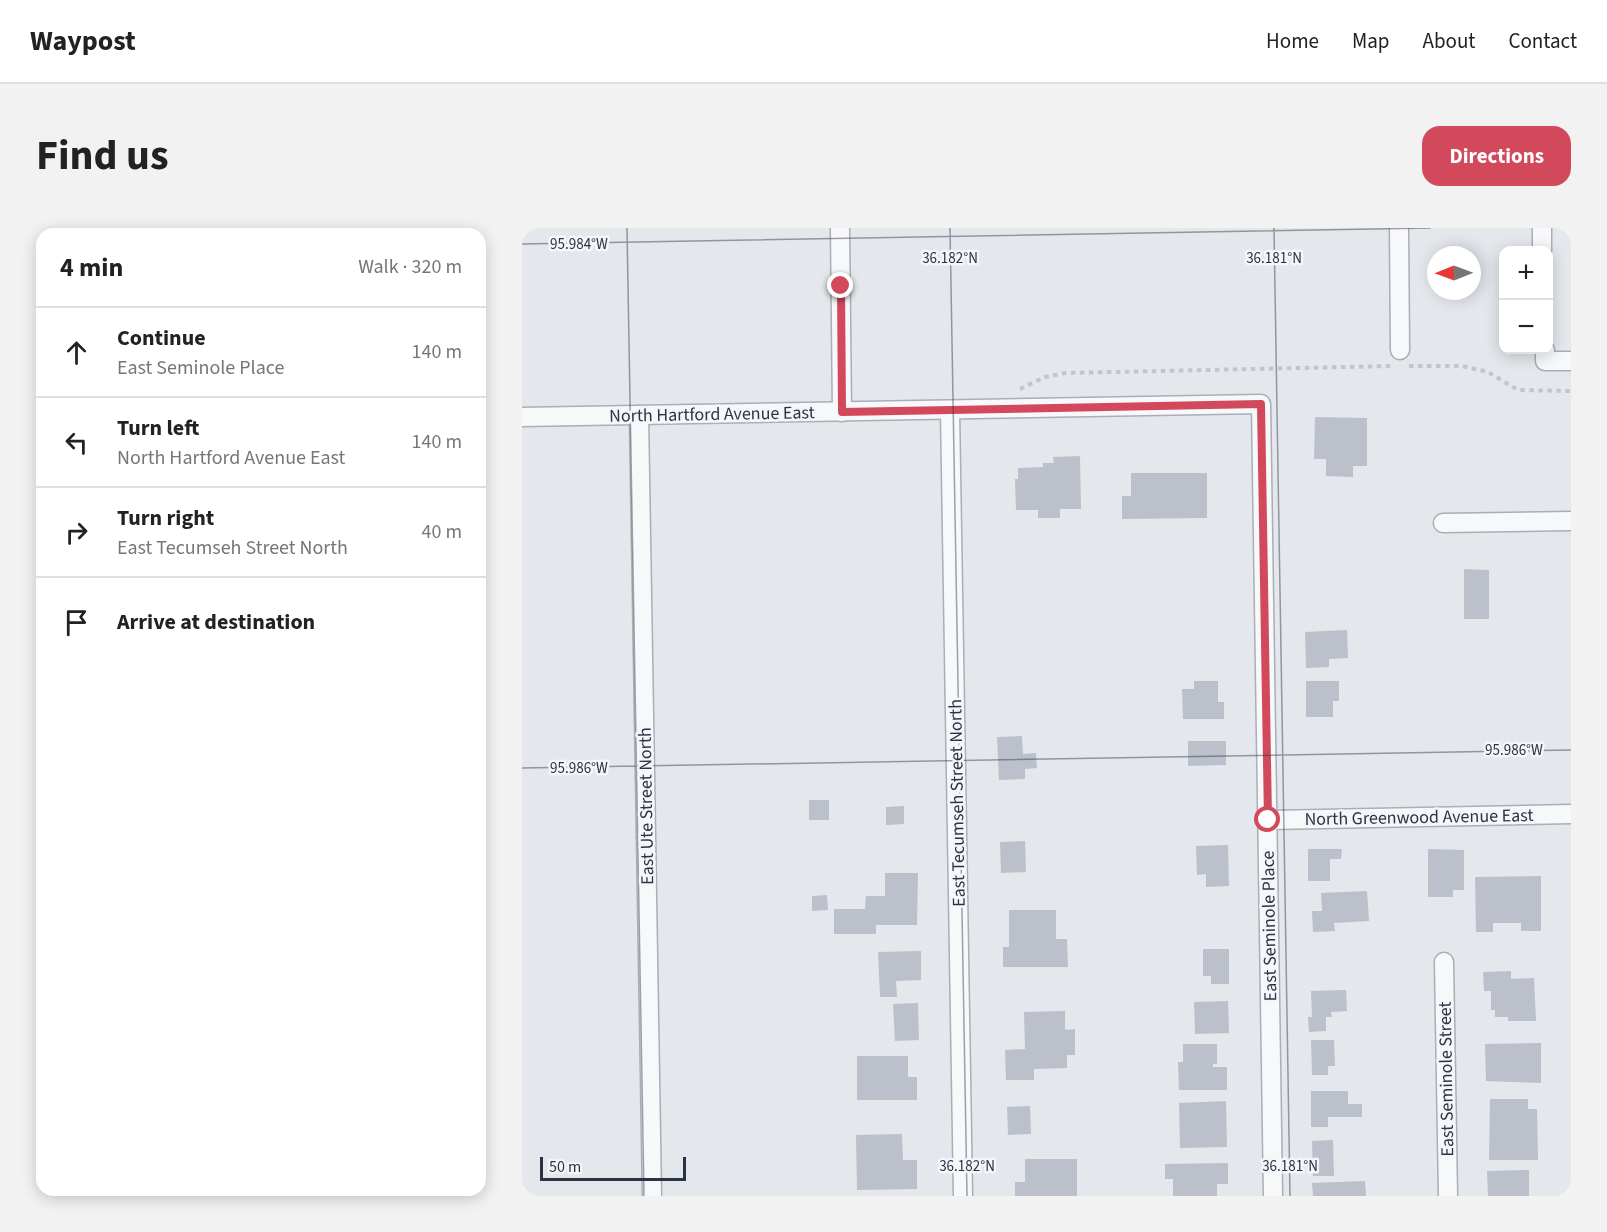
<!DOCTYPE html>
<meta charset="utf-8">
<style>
:root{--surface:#fff;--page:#f2f2f2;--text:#222;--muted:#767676;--line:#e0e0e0;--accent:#d1495b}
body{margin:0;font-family:"Source Sans 3",sans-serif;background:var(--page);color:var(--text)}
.controls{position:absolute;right:18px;top:18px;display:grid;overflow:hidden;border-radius:12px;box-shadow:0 3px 15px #0003}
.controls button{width:54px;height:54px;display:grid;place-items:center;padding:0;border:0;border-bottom:2px solid var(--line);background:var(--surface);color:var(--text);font:30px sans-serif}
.compass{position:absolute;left:905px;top:18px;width:54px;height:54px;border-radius:50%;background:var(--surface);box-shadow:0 3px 15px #0003;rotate:269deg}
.scale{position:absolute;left:18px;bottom:15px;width:146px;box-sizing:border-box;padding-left:6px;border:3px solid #2b3445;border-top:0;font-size:16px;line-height:21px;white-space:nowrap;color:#2b3445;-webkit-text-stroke:4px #f4f6f9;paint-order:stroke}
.stop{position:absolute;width:18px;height:18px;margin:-14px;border:4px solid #d1495b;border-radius:50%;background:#fff}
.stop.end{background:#d1495b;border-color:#fff;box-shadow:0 2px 6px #0008}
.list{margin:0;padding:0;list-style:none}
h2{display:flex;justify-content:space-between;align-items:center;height:78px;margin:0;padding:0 24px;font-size:26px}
h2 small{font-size:20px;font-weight:400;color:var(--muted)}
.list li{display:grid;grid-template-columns:39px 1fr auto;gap:18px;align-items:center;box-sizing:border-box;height:90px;padding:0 24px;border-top:2px solid var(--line)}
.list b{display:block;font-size:22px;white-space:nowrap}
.list p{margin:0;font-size:20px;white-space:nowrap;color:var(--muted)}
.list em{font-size:20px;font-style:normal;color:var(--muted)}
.icon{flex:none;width:33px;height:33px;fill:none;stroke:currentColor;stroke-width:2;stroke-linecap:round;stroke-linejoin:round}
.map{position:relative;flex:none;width:1049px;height:968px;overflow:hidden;border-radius:18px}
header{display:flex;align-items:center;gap:36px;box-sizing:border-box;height:84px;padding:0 30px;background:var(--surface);border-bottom:2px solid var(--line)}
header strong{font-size:28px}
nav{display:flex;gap:33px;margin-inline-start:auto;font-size:21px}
.intro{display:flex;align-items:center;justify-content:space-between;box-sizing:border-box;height:144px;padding:0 36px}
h1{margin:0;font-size:42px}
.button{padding:15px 27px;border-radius:18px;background:var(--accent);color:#fff;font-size:21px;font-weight:700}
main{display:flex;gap:36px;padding:0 36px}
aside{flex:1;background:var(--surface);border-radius:18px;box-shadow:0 3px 15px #0003}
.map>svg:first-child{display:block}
</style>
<header>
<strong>Waypost</strong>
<nav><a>Home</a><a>Map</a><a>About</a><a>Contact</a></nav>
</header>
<div class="intro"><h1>Find us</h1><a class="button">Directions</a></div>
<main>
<aside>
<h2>4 min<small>Walk · 320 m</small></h2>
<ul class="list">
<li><svg class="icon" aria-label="ahead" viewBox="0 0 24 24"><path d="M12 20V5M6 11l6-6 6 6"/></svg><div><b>Continue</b><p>East Seminole Place</p></div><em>140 m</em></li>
<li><svg class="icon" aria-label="left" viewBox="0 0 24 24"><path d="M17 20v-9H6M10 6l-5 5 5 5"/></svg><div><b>Turn left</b><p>North Hartford Avenue East</p></div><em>140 m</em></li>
<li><svg class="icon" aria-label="right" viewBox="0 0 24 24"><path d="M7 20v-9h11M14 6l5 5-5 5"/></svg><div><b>Turn right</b><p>East Tecumseh Street North</p></div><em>40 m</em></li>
<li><svg class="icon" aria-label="arrive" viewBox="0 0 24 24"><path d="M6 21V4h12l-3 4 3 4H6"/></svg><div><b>Arrive at destination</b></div></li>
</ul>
</aside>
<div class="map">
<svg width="1049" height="968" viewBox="0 0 1049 968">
<rect width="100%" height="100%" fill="#e4e7ec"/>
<g fill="#bbc0ca">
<path d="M793,189L845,190V238H831V249L804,248V231H792Z"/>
<path d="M558,228L559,281H538V290H516V282H494L493,251H496V240L521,239V235H532L531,229Z"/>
<path d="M609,245H685V290L600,291V268H609Z"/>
<path d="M942,341L967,342V391H942Z"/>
<path d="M825,402L826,430L807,431V439L784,440L783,404Z"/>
<path d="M672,453H696V474H702V491H661L660,461H672Z"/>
<path d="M784,453H817V473H811V489H784Z"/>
<path d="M500,508L501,526L514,525L515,540L503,541V551L477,552L475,509Z"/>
<path d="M666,513H704V537L666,538Z"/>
<rect x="287" y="572" width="20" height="20"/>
<path d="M382,578V596L364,597V579Z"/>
<path d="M503,613L504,644L479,645L478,614Z"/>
<path d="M706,617L707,658L684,659V646L675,647L674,618Z"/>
<path d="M786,621H820L819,631H808V653H786Z"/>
<path d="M906,621L942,622V662H931V669H906Z"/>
<path d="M363,645H396L395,697H354V706H312V681H343L344,668H363Z"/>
<path d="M1019,648V703H999V695H971V704H954L953,649Z"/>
<path d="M845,663L847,693L812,695L813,703L791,704L790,683H800L799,665Z"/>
<path d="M305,667L306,682L290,683V668Z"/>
<path d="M487,682H534V711H545L546,739H481V719H487Z"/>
<path d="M681,721H707V756H689V748H681Z"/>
<path d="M399,723V752L374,753L375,769H358L356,724Z"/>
<path d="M989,743V751L1012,750L1014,793H986V789H973V782H969V763H962L961,744Z"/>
<path d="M824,762L825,783L809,784L810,789H804V803L787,804L786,789H790L789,763Z"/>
<path d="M706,773L707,805L673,806L672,774Z"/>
<path d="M396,775L397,812L373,813L371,776Z"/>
<path d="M543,783V802L553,801V827H545V840L512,841V852H484L483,822L503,821L502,784Z"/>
<path d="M789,812H812L813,838H806V847H790Z"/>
<path d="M1019,815V855L964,853L963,816Z"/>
<path d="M661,816H695V836H691V839H705V862H657L656,834H661Z"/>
<path d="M335,828H386V849H395V872H335Z"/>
<path d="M789,863H826V876H840V889H806V899H789Z"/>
<path d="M968,871H1006V881H1015L1016,932H967Z"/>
<path d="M704,873L705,919L658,920L657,875Z"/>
<path d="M508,878L509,906L486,907L485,879Z"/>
<path d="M380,906L381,932H395V961L335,962L334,907Z"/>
<path d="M811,912L812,948H791L790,913Z"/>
<path d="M503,931H555V968H493V954H503Z"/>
<path d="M706,935V956H695V968H651V951H643V936Z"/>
<path d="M1007,942V968H966L965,943Z"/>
<path d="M843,953L844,968H791L790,955Z"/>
</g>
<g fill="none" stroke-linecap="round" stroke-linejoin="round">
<defs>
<g id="street">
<path d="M318,0L320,184"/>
<path d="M877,0L878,122"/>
<path d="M1020,0V22"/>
<path d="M1023,122V133H1049"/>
<path d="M428,182L441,968"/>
<path d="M117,187L130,968"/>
<path d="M0,189L739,176L751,968"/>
<path d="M921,295L1049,293"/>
<path d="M746,592L1049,586"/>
<path d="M922,734L926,968"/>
</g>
</defs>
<use href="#street" stroke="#a9aeb7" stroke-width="21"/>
<g stroke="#c2c5cb" stroke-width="4" stroke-dasharray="4.5 4.5" stroke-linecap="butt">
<path d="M887,138H940L966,144L996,162L1049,163"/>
<path d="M498,161L523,149L543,145L871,138"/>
</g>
<use href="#street" stroke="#f7f8fa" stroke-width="18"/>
</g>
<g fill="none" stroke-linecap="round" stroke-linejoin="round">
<path stroke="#d1495b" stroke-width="8" d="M319,58L320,184L739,176L746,592"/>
</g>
<path fill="none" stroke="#2b3445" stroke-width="1.5" stroke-opacity="0.45" d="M105,0L122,968M428,0L445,968M752,0L768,968M0,16L909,0M0,540L1049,522"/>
<g text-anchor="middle" stroke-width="5" stroke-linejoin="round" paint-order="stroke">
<g font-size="18" fill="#2b3445" stroke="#f4f6f9">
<text transform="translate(190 186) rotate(-1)" y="6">North Hartford Avenue East</text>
<text transform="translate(435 575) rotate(-91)" y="6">East Tecumseh Street North</text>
<text transform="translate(124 578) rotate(-91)" y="6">East Ute Street North</text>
<text transform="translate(897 589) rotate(-1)" y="6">North Greenwood Avenue East</text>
<text transform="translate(747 698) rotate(-91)" y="6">East Seminole Place</text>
<text transform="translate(924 851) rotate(-91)" y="6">East Seminole Street</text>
</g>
</g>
<g font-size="15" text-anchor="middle" fill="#2b3445" stroke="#f4f6f9" stroke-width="5" stroke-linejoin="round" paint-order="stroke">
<text x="57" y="21">95.984°W</text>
<text x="428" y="35">36.182°N</text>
<text x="752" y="35">36.181°N</text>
<text x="992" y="527">95.986°W</text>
<text x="57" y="545">95.986°W</text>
<text x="445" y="943">36.182°N</text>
<text x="768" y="943">36.181°N</text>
</g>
</svg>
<div class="controls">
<button>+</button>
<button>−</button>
</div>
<svg class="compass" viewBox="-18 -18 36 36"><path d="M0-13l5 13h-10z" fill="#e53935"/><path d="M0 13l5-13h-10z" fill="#767676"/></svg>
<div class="scale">50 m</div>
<div class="stop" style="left:746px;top:592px"></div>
<div class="stop end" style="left:319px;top:58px"></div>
</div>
</main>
